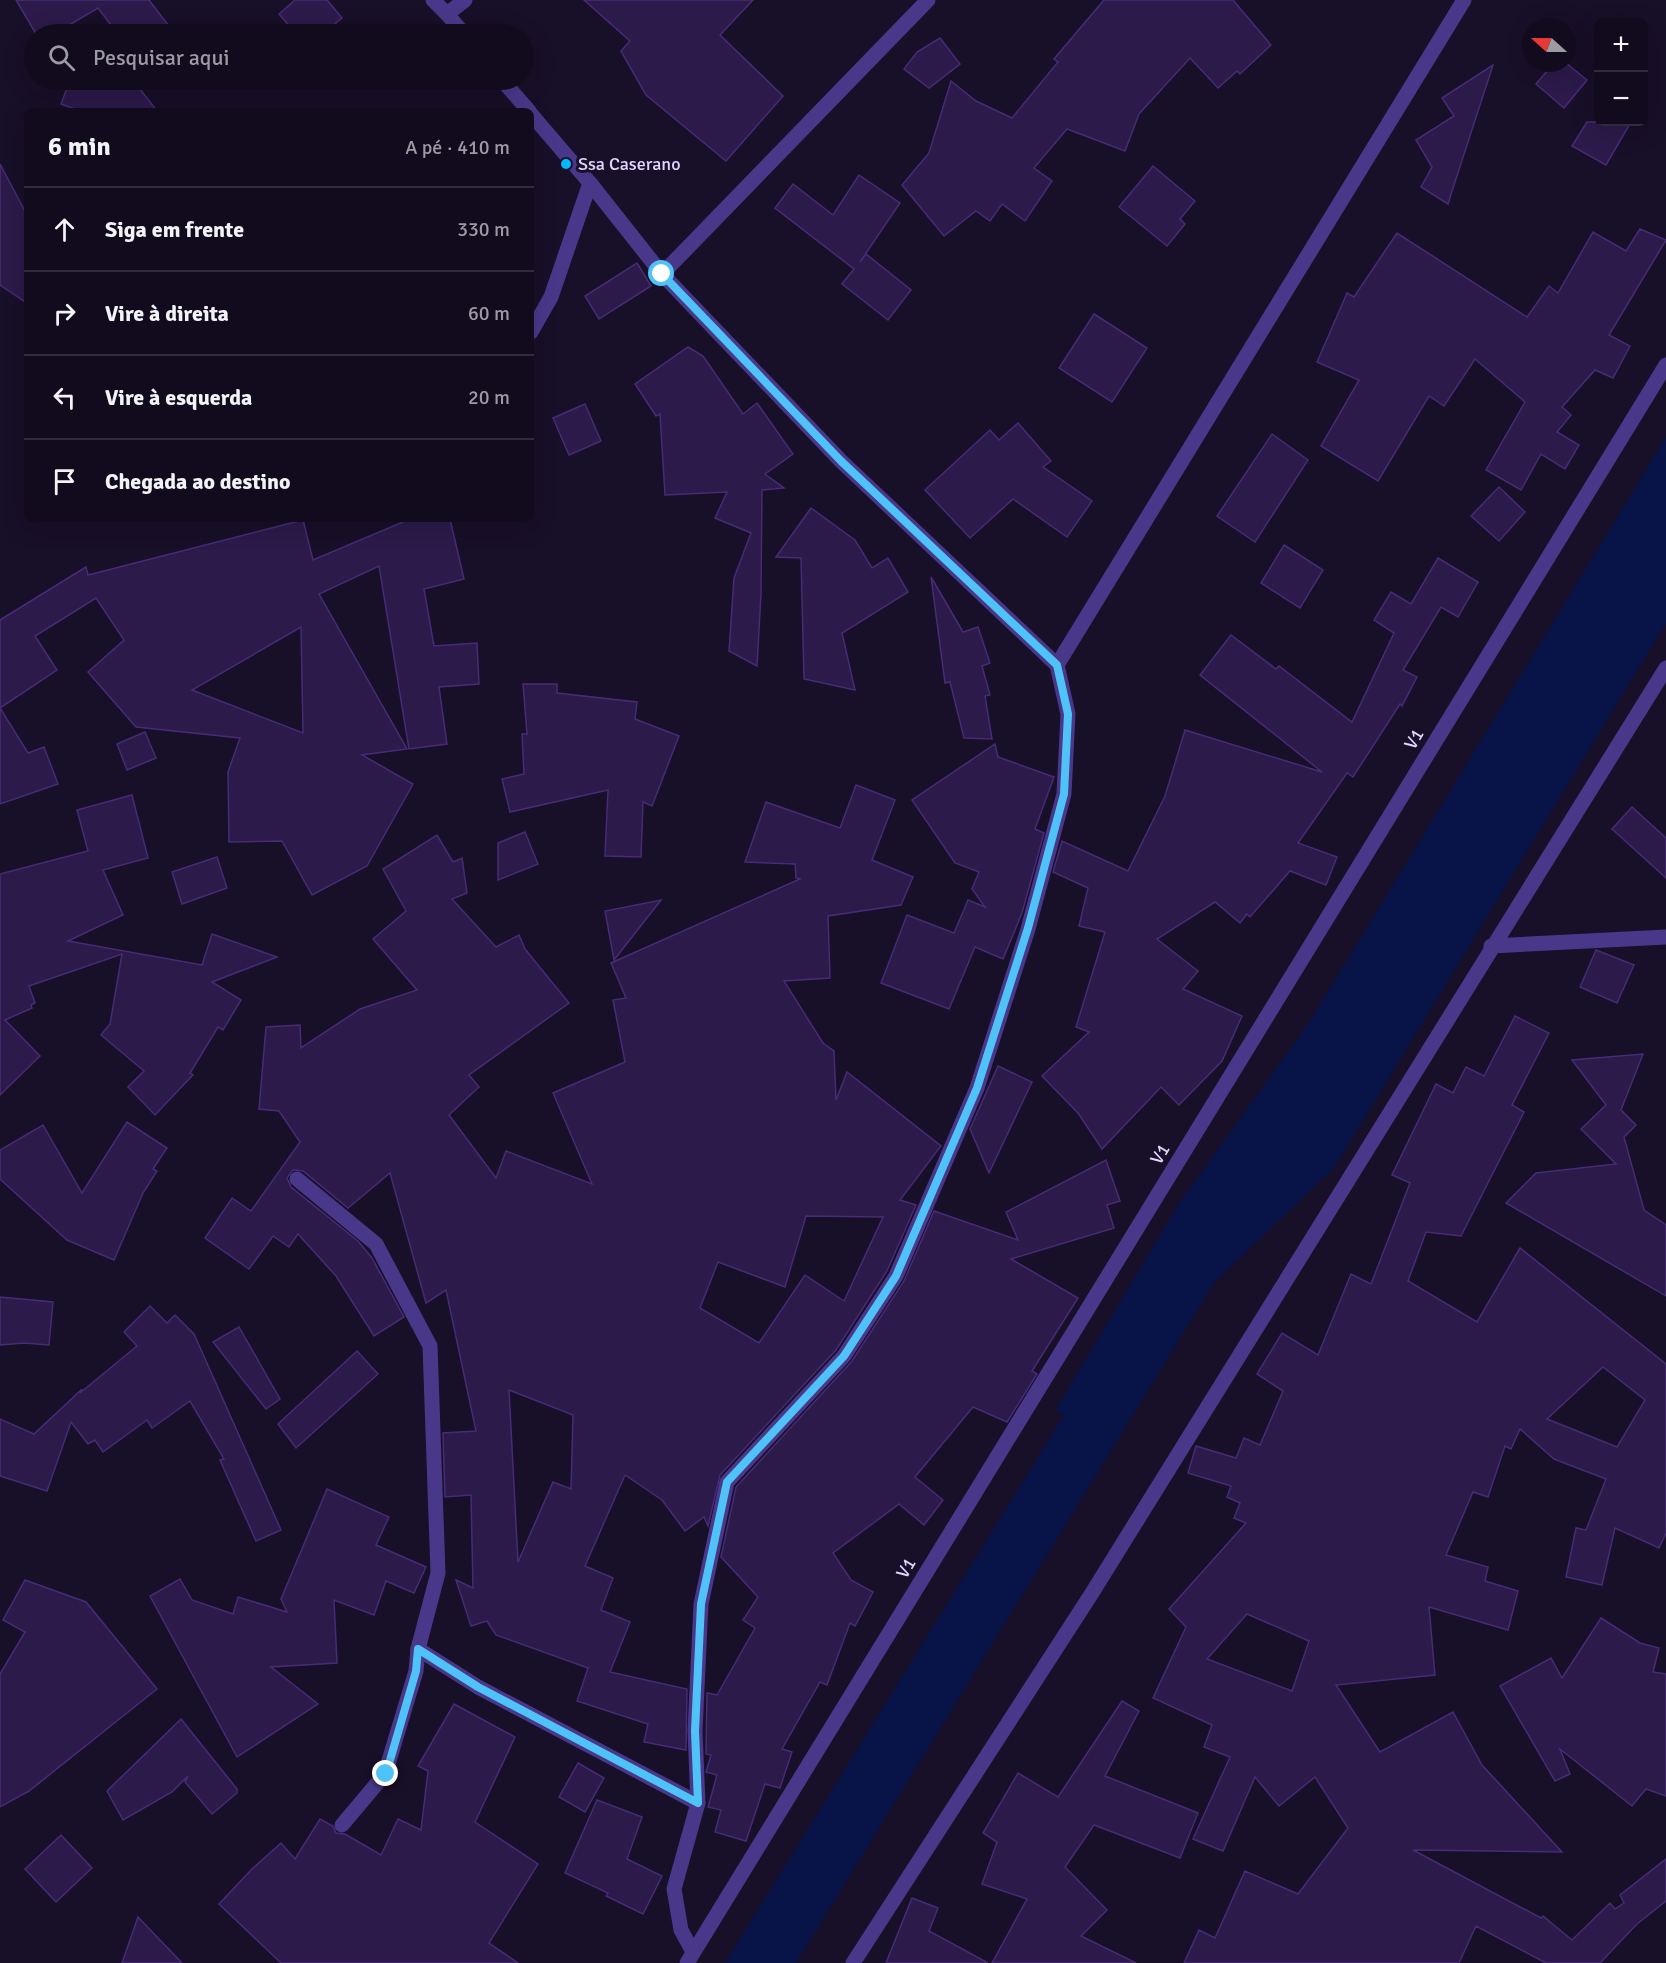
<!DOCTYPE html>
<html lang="pt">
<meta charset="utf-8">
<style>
:root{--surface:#120b1e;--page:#1f192b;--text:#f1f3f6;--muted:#9c9ba4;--line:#312b3c}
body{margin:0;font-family:Signika,sans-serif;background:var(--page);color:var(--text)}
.controls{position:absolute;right:18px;top:18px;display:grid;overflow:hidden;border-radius:9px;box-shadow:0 6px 24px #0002}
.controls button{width:54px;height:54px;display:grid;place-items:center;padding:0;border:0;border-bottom:2px solid var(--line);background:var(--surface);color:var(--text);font:30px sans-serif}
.compass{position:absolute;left:1522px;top:18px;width:54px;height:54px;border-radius:50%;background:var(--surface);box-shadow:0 6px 24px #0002;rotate:291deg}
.stop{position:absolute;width:18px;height:18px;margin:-14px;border:4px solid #4fc3f7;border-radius:50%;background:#fff}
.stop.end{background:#4fc3f7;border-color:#fff;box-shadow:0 2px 6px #0008}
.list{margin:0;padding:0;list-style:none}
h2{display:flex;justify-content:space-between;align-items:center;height:78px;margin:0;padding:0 24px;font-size:26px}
h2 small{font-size:20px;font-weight:400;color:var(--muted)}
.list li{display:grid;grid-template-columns:39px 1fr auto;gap:18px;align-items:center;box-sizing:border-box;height:84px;padding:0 24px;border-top:2px solid var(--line)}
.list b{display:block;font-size:22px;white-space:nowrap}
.list em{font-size:20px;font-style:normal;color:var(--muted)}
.icon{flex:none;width:33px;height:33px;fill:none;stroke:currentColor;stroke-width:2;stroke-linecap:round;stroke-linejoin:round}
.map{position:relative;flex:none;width:1666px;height:1963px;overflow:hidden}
.search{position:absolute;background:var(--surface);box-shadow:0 6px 24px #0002;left:24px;top:24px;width:510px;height:66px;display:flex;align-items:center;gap:15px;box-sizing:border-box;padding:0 21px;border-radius:33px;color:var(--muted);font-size:22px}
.panel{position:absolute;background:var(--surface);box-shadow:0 6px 24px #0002;left:24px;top:108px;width:510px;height:414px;border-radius:9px}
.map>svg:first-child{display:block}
</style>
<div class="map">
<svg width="1666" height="1963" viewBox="0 0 1666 1963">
<rect width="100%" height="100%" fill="#180f28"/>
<path fill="#081448" d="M1666,437V623L1334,1168L1214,1283L796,1963H725L1064,1415L1056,1409L1178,1205L1310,1021Z"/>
<g fill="#2c1a4a" stroke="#472b77" stroke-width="1.5" fill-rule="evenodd">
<path d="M16,0H149L175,34H118L98,8L54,34H36Z"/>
<path d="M295,0H327L342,18L323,34H296L279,14Z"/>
<path d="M584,0H753L720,35L783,96L726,161L646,95L621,51L630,41Z"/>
<path d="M1104,0H1233L1271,45L1240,74L1237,71L1218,88L1190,58L1139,114L1125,151L1067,129L1034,168L1052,181L1025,221L1002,204L990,221L976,211L944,236L902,185L929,153L951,81L976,101L1012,118L1058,62L1054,59Z"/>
<path d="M940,38L960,64L929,88L904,69L917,52Z"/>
<path d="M1554,63H1566L1587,80L1564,108L1536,84Z"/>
<path d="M1493,65L1453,188L1448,204L1421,187L1432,167L1416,140L1454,116L1442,98Z"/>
<path d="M70,80H133L157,111H80L61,104Z"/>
<path d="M1587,122H1631L1606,165L1572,146Z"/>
<path d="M0,164L27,215V303L0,285Z"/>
<path d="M1153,166L1195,201L1180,219L1185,224L1167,246L1119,207Z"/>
<path d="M859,175L900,203L860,262L866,254L911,290L888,320L842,284L854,269L775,208L793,184L833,215Z"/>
<path d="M1640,229L1666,240L1609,335L1630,346L1613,378L1595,370L1562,407L1571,415L1557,432L1579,445L1565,469L1541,454L1521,490L1486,470L1525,402L1475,359L1444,406L1429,396L1378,481L1321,446L1359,380L1317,362L1347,293L1354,297L1397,233L1527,317L1549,286L1558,293L1593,232L1626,251Z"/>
<path d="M637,263L651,286L599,319L585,296Z"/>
<path d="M1094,314L1147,348L1112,402L1059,368Z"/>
<path d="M688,347L703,356L743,414L757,403L793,454L765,474L784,488L762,490L761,594L757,666L729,651L734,578L751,533L715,518L727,492L665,495L660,414L656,416L635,384Z"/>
<path d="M585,404L601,441L569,455L553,418Z"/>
<path d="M1018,423L1051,461L1043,467L1092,501L1067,537L1013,499L970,538L925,490L990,430L999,440Z"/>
<path d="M1272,434L1308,460L1255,542L1217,516Z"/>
<path d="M1499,487L1525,512L1499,541L1471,516Z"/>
<path d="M811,508L855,540L872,568L888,558L908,592L842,633L855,690L804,679L801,558L776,557Z"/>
<path d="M410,519H450L464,579L424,589L434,646L477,643L479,684L439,687L447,744L409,749L379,566L319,594L407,749L362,755L413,784L367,866L312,895L282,841L229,842L228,772L240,738L136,727L88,672L124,640L96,598L35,636L57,670L0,708V620L86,567L88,575L303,520L313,560ZM301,627L303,733L192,690Z"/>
<path d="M1284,545L1323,570L1300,608L1261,583Z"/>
<path d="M1438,558L1478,582L1458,617L1441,607L1403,670L1417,677L1402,706L1400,704L1353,777L1347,773L1298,843L1337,857L1326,885L1290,871L1250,917L1247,914L1240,923L1215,902L1157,939L1198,971L1183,989L1242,1016L1222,1061L1179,1105L1161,1087L1102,1149L1078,1113L1042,1076L1089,1032L1076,1027L1105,932L1079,926L1088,888L1053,872L1062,841L1128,871L1165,796L1185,730L1322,772L1200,675L1231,635L1276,669L1279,666L1352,722L1394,633L1374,620L1391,592L1411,604Z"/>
<path d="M931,577L963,632L978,627L990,663L982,666L990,695L985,696L992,739L964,738L950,682L945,683Z"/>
<path d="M523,684H557V693L637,702L635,719L679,736L652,806L643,802L641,857L605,856L608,790L510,812L502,779L524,774L522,734H527Z"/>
<path d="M0,708L28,753L44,747L58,784L0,804Z"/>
<path d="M145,732L156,758L127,770L117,744Z"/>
<path d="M995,744L998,757L1054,777L1035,829L1044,833L1022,913L1003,959L975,947L949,1009L881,983L907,915L954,933L968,900L985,907L972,889L979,872L955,863L912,800Z"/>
<path d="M856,785L895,800L872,860L913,877L901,905L828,916L830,978L784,981L823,1043L834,1051L836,1100L847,1072L941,1146L900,1200L916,1205L887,1271L836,1350L720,1475L708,1526L704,1517L685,1531L662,1500L625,1475L585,1566L613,1578L601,1610L630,1622L610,1672L687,1689L686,1750L644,1742L648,1724L577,1701L588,1668L496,1635L487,1621L471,1626L456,1580L473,1588L471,1495L445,1497L443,1433L476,1431L446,1290L426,1303L390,1173L348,1208L303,1171L293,1170L287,1178L291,1187L358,1241L372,1258L404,1317L374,1336L336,1276L298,1234L289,1247L273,1236L249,1269L205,1238L232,1198L251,1211L300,1142L279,1111L259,1109L266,1027L300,1025L301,1048L360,1009L417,990L373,939L406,911L383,869L437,835L453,862L462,858L467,893L452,899L496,947L519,935L525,949L569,1003L469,1075L479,1087L449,1115L496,1178L506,1151L592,1184L553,1093L625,1062L613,1000L626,998L611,963L800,879L796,878L795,864L745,862L766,802L840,828ZM806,1216L883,1217L844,1301L805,1275L759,1343L700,1308L718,1262L785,1287ZM509,1390L573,1415L571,1489L553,1482L518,1562Z"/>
<path d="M132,795L148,858L103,870L123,915L68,941L202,965L212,934L277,957L212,982L241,1000L223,1030L218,1027L190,1073L193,1075L155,1115L128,1087L144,1071L101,1035L110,1024L122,954L29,986L35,1003L31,1005L32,1008L5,1020L40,1056L0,1095V874L88,851L77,810Z"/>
<path d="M1632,807L1666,838V878L1612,829Z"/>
<path d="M525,832L538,864L498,880V843Z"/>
<path d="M217,857L227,888L182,904L172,872Z"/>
<path d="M661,900L614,960L605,911Z"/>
<path d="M1596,950L1634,965L1617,1003L1580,987Z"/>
<path d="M1515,1016L1549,1033L1512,1105L1524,1112L1461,1236L1426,1232L1408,1281L1477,1322L1520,1248L1666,1364V1533L1659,1548L1615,1528L1602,1585L1566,1577L1576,1528L1586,1530L1606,1479L1554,1459L1520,1429L1511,1449L1505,1446L1488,1497L1473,1492L1446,1555L1488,1567L1485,1581L1518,1591L1508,1630L1429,1607L1435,1675L1336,1685L1380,1752L1453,1712L1482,1765L1562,1852L1413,1850L1541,1918L1543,1916L1572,1940L1610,1903L1615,1909L1624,1903L1620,1895L1666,1859V1901L1637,1924L1600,1963H1546L1476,1926L1459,1963H1184L1199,1930L1215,1938L1245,1871L1298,1894L1348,1828L1315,1777L1279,1806L1255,1777L1223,1851L1193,1839L1230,1757L1204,1747L1212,1725L1153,1698L1186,1627L1169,1609L1246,1523L1234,1518L1240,1503L1227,1497L1231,1486L1188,1473L1196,1446L1236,1458L1244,1438L1260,1445L1283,1391L1257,1374L1282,1333L1318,1355L1351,1274L1371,1284L1410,1183L1392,1175L1436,1084L1453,1093L1466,1067L1484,1076ZM1603,1367L1645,1400L1617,1447L1547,1419ZM1247,1614L1309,1641L1292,1691L1207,1659Z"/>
<path d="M1643,1054L1621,1110L1636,1125L1624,1137L1644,1210L1666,1225V1296L1506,1203L1536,1173L1616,1164L1581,1129L1606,1105L1572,1060Z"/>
<path d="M998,1066L1032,1082L989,1173L970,1129Z"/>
<path d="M127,1122L167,1148L153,1169L157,1171L143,1193L114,1260L67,1240L0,1179V1150L43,1125L82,1193Z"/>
<path d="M1106,1160L1120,1201L1107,1205L1114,1228L1011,1259L1078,1298L1032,1371L1037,1374L1007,1422L973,1407L915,1477L943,1500L924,1525L899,1504L833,1553L851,1580L873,1592L855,1626L850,1623L827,1685L820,1682L782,1749L792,1752L780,1788L765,1784L746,1841L715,1832L721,1810L708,1807L717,1775L706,1772L711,1755L706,1754L707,1693L717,1695L755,1628L743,1620L758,1597L721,1557L736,1487L852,1361L904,1281L934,1211L1018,1240L1006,1212Z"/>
<path d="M0,1297L53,1302L49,1345L24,1343L0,1345Z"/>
<path d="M150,1306L167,1323L175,1315L194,1334L281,1530L256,1541L220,1460L224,1459L190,1401L152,1428L147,1420L103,1452L95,1440L88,1444L71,1422L47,1491L0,1476V1419L34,1434L82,1389L80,1393L137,1346L124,1332Z"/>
<path d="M239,1327L280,1399L266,1409L213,1342Z"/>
<path d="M357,1351L378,1374L296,1448L278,1424Z"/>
<path d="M327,1489L389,1517L376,1545L426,1567L414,1593L386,1581L374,1615L334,1600L337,1663L271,1667L318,1704L237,1757L150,1596L180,1579L192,1600L233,1614L238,1597L287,1612L281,1599Z"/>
<path d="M25,1580L86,1602L157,1689L29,1791L0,1807V1674L25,1632L3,1620Z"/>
<path d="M1601,1618L1640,1643L1659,1648L1653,1672L1666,1674V1796L1646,1789L1632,1806L1560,1749L1570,1774L1555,1781L1500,1686L1551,1658L1562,1678Z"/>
<path d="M1122,1701L1139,1711L1105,1776L1198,1813L1180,1858L1094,1825L1065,1867L1107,1910L1081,1936L1136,1963H992L1027,1899L982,1884L997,1842L983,1833L1018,1773L1058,1797Z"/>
<path d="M454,1704L515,1737L475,1822L538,1864L489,1943L518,1963H281L219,1904L251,1870L281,1843L295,1859L320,1819L333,1826L336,1833L345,1834L381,1855L398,1819L421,1830L428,1771L418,1766Z"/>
<path d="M181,1719L237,1789V1793L212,1814L185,1782L188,1776L172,1792L123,1820L107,1791Z"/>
<path d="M578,1763L604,1778L585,1812L559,1797Z"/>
<path d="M597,1800L642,1817L627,1859L662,1876L643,1914L606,1896L608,1893L565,1873Z"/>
<path d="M61,1835L92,1868L56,1902L25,1869Z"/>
<path d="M912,1898L938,1908L929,1931L988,1963H886Z"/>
<path d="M138,1917L182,1963H122Z"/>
</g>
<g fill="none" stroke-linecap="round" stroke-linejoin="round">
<g stroke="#493889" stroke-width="15">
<path d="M297,1179L376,1244L430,1346L438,1573L418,1649L416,1671L385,1774L342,1825"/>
<path d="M418,1649L478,1687L698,1803"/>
</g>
<g stroke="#493889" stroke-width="15">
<path d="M433,0L447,14L465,0"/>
<path d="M447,14L464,34"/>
<path d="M502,80L529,111"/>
<path d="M531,114L590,183L662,274L841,461L1057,665L1068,714L1064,794L1028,929L977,1088L896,1276L844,1356L727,1482L701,1604L695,1731L698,1803L674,1889L681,1930L693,1952"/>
<path d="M662,274L928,0"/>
<path d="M531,332L551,297L590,183"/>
<path d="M1057,665L1464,0"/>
<path d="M1491,946L1666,937"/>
<path d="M687,1963L1666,365"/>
<path d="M853,1963L1092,1593L1666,668"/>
</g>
</g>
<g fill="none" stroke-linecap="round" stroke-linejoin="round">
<path stroke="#4fc3f7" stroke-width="8" d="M386,1774L416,1671L418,1649L478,1687L698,1803L695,1731L701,1604L727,1482L844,1356L896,1276L977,1088L1028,928L1064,794L1068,714L1057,665L841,461L662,274"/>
</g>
<circle fill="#02baff" stroke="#180f28" stroke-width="2" cx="566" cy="164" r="6"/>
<g text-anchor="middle" stroke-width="6" stroke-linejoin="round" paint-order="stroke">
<g font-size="18" fill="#e2d6ff" stroke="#180f28" text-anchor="start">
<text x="578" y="170">Ssa Caserano</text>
</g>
<g font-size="18" fill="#e2d6ff" stroke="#180f28">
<text transform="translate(1414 739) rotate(-59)" y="6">V1</text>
<text transform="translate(1160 1154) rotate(-59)" y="6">V1</text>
<text transform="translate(906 1568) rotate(-59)" y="6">V1</text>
</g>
</g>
</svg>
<div class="controls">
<button>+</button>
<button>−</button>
</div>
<svg class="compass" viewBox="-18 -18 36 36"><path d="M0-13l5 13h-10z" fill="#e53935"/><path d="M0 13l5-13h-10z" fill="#9c9ba4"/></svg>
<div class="stop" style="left:662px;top:274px"></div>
<div class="stop end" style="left:386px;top:1774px"></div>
<div class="search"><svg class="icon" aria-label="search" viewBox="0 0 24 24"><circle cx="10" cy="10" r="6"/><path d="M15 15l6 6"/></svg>Pesquisar aqui</div>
<section class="panel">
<h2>6 min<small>A pé · 410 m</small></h2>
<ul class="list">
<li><svg class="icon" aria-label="ahead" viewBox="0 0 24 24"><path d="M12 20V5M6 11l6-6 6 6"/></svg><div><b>Siga em frente</b></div><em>330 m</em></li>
<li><svg class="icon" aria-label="right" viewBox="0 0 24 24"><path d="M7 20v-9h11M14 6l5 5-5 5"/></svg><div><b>Vire à direita</b></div><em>60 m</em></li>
<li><svg class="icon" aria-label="left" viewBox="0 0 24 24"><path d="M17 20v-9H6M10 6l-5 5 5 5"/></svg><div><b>Vire à esquerda</b></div><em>20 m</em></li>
<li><svg class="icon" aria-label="arrive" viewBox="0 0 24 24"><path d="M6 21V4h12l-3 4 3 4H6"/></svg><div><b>Chegada ao destino</b></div></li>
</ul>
</section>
</div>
